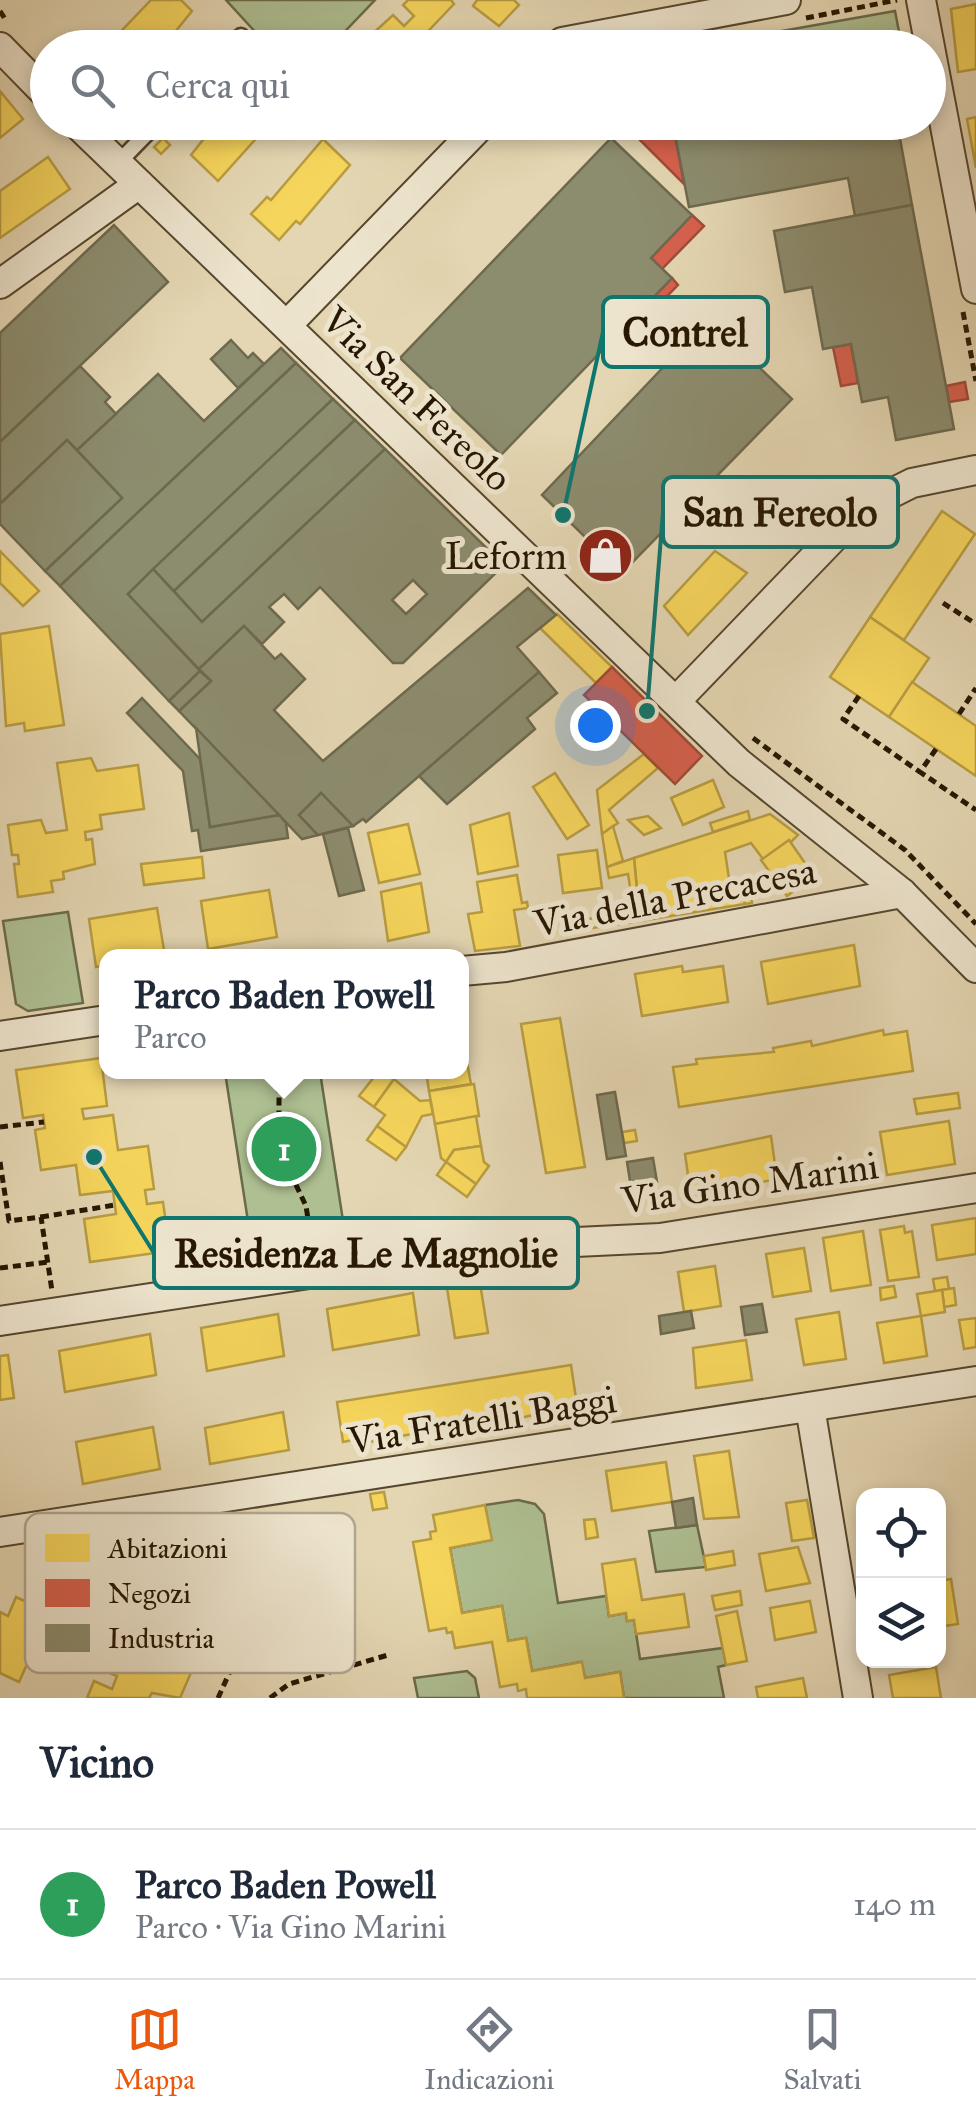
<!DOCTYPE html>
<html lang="it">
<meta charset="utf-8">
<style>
:root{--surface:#fff;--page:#f2f2f3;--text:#1f2937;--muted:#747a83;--line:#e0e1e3;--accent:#ea580c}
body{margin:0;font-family:"IM FELL Great Primer",serif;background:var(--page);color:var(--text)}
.controls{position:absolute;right:30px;bottom:30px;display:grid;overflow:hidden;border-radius:20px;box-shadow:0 5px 15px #0003}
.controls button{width:90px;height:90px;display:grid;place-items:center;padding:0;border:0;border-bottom:2px solid var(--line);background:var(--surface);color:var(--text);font:50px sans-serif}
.you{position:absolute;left:595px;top:725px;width:35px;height:35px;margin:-25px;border:8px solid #fff;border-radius:50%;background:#1a73e8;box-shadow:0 0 0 15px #1a73e833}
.badge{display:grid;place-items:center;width:65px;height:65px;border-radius:50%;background:var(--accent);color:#fff;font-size:32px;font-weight:700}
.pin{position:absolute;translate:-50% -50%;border:5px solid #fff;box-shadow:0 2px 10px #0006}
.popup{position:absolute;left:99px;top:949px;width:370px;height:130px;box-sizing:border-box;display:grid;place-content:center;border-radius:20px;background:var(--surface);filter:drop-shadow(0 2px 8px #0005);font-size:32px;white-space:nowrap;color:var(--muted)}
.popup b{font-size:38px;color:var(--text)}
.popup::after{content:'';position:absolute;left:50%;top:100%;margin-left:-20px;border:20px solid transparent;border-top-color:var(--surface)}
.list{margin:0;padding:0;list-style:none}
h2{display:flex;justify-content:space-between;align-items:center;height:130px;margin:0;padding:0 40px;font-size:42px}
h2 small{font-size:32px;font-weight:400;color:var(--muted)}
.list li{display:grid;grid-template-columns:65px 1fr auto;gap:30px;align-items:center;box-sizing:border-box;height:150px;padding:0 40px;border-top:2px solid var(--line)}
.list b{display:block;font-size:38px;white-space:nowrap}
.list p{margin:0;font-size:32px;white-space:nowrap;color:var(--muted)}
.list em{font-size:32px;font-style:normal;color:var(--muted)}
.icon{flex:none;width:55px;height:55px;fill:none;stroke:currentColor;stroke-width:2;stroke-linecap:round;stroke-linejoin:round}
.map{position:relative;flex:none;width:976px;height:1698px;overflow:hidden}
.search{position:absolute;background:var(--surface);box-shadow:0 5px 15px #0003;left:30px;right:30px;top:30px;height:110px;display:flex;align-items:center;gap:25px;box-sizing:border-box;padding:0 35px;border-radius:55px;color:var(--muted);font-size:38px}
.sheet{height:280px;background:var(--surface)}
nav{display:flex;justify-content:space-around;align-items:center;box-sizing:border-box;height:140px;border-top:2px solid var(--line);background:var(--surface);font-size:28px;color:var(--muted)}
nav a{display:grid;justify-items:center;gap:5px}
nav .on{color:var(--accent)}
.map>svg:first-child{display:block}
</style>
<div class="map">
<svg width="976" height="1698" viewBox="0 0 976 1698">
<rect width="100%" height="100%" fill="#e4d6b2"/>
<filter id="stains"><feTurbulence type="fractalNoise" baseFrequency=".002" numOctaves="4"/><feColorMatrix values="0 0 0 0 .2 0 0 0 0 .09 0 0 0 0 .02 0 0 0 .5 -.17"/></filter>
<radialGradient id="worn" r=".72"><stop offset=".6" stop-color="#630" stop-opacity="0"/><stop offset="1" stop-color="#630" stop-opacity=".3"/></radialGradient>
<g fill="#aebf91" stroke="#6a6b4a" stroke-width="2.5">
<path d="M226,0H375L330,47L270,48Z"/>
<path d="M895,11L902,47H692Z"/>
<path d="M863,478L797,548L738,493Z"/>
<path d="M68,912L83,1003L28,1011L16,1004L3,921Z"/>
<path d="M225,1072H320L348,1253L255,1267Z"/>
<path d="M518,1500L535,1504L544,1514L558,1603L606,1596L609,1616L626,1613L627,1621L634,1620L640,1659L723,1648L726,1665L718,1667L724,1698H624L620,1672L585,1678L581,1662L532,1671L526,1638L508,1641L502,1606L462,1613L450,1548L491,1540L485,1505Z"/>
<path d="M697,1525L706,1567L656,1572L649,1531Z"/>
<path d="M467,1671L475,1678L479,1698H418L414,1678Z"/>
</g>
<g fill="#f6d55c" stroke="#b89c41" stroke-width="2.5">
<path d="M181,0L192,11L162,48H105L151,0Z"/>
<path d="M408,0H451L454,4L412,48H357L393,15L404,26L414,16L403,5Z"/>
<path d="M514,0L519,5L499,26L473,6L477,0Z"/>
<path d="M976,4V69L958,72L951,9Z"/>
<path d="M0,91L23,119L0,138Z"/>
<path d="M976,117V168L967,119Z"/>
<path d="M217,122H271L218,181L191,155Z"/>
<path d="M163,138L170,145L161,154L154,147Z"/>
<path d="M323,139L350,165L300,224L296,221L279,240L251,214L267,197L271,200Z"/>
<path d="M48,157L70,189L0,238V191Z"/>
<path d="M942,511L975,534L904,640L870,617Z"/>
<path d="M0,551L39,591L23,606L0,583Z"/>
<path d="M715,551L747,573L688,635L664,606Z"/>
<path d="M557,614L612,667L596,683L540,628Z"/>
<path d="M870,617L929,658L889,717L830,677Z"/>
<path d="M49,626L64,725L25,731L24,723L6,726L0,634Z"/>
<path d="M912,682L976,726V776L889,717Z"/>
<path d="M644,754L658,768L609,810L618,823L602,834L597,790Z"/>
<path d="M91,758L97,771L138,765L144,809L100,815L102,829L85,832L86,840L92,839L95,864L63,872L64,879L51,881L53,892L18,897L14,864H19L18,855H12L8,825L41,820L46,833L67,830L57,763Z"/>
<path d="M555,773L589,825L567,839L533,787Z"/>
<path d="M713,780L724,807L683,825L671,798Z"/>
<path d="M748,811L750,820L713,832L710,823Z"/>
<path d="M509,813L518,866L478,874L470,825Z"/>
<path d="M770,814L798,835L791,842L763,859L751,843L725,852L730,885L742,883L745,904L640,921L634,858Z"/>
<path d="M648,816L661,828L644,835L628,820Z"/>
<path d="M408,824L420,874L379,883L368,833Z"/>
<path d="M613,826L623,861L607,867L602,834Z"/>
<path d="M789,840L814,876L787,896L761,860Z"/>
<path d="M597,850L602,888L563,893L558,855Z"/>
<path d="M202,857L204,878L144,885L141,864Z"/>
<path d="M634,858L640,921L571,931L569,922L634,912L628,874L609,878L607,867Z"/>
<path d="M517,875L522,903L527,902L528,908L514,910L520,946L475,951L468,914L482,912L477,882Z"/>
<path d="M749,882L752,903L745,904L742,883Z"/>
<path d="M421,883L429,932L388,941L381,892Z"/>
<path d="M269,890L277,937L208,949L201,901Z"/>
<path d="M157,908L165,956H106V965L96,967L89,919Z"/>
<path d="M854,945L860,986L768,1004L761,962Z"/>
<path d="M682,966L683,972L723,966L728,1002L642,1016L635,974Z"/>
<path d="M560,1018L585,1167L546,1173L521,1024Z"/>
<path d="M883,1030L884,1035L907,1031L913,1071L679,1107L673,1067L697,1064L696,1059L774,1052L773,1048L811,1041L812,1046Z"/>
<path d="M462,1057H466L471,1084L429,1091L426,1072H462Z"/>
<path d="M101,1058L107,1106L82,1109L84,1119L113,1115L118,1150L148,1146L154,1189L145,1190L147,1204L163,1202L170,1251L90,1262L84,1219L116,1214L113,1191L80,1195L76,1165L41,1170L35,1130L45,1128L43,1115L23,1118L16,1070Z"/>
<path d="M378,1072L394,1079L374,1107L359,1096Z"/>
<path d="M394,1079L420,1101L430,1100L433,1114L422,1116L406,1147L377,1126L385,1115L374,1107Z"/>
<path d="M474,1084L479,1116L435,1124L429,1091Z"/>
<path d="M958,1093L960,1108L917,1114L914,1099Z"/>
<path d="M476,1116L481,1146L454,1150L446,1162L441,1158L435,1124Z"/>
<path d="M949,1121L955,1164L887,1175L880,1132Z"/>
<path d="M377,1126L406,1147L396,1160L367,1140Z"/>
<path d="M635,1130L637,1141L624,1143L622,1132Z"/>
<path d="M771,1136L777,1179L691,1196L685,1154Z"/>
<path d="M481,1146L484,1162L489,1166L476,1184L446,1162L454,1150Z"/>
<path d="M446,1162L476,1184L467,1197L437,1175Z"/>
<path d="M976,1218V1254L937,1260L932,1225Z"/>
<path d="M904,1226L905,1233L912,1231L919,1277L888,1281L880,1230Z"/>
<path d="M863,1231L871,1285L831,1291L823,1238Z"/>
<path d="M804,1248L811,1291L773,1297L766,1254Z"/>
<path d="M200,1265L202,1275L173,1279L171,1269Z"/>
<path d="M715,1266L721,1306L684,1312L678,1272Z"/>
<path d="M479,1277L488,1333L455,1338L446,1282Z"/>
<path d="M947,1277L949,1289L935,1291L933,1279Z"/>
<path d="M894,1286L896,1297L881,1300L880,1288Z"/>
<path d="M954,1288L956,1305L944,1307L942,1290Z"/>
<path d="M942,1290L945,1312L921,1316L917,1294Z"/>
<path d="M413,1293L419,1335L333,1350L327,1309Z"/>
<path d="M839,1312L846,1359L804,1365L796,1319Z"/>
<path d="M278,1314L284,1356L207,1371L201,1328Z"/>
<path d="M921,1316L927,1356L884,1363L877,1323Z"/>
<path d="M976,1318V1347L964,1349L959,1320Z"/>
<path d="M150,1334L156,1375L65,1392L59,1351Z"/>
<path d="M746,1340L752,1380L696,1388L693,1348Z"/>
<path d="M8,1355L14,1398L0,1400V1356Z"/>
<path d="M571,1365L577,1405L520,1418L519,1414L369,1442L368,1437L343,1442L337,1402Z"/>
<path d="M283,1412L289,1450L210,1464L205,1428Z"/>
<path d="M153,1427L160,1469L83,1484L76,1442Z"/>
<path d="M729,1451L739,1517L704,1519L694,1456Z"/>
<path d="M666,1462L672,1502L612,1511L606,1471Z"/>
<path d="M384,1492L387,1508L373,1510L370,1494Z"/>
<path d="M807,1500L814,1538L792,1541L786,1503Z"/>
<path d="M485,1505L492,1540L450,1548L462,1613L502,1606L508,1641L526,1638L532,1671L582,1662L585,1678L620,1672L624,1698H527L526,1689L518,1691L517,1684L500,1687L492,1642L455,1648L452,1632L447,1633L446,1628L429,1631L413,1542L431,1539L430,1532L436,1531L433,1515Z"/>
<path d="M595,1519L598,1537L586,1539L584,1520Z"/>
<path d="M798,1547L810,1583L766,1591L759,1554Z"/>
<path d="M733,1551L735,1565L706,1570L704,1556Z"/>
<path d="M635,1559L642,1600L684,1594L689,1627L636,1634L634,1620L627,1621L626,1613L609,1616L602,1564Z"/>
<path d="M951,1579L958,1624L938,1627V1581Z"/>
<path d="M740,1591L742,1605L715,1610L712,1596Z"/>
<path d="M16,1597L50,1613L19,1682L0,1673V1612L8,1616Z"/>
<path d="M810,1601L816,1632L775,1640L770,1608Z"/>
<path d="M737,1611L747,1661L726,1665L716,1616Z"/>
<path d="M118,1635L193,1668L180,1698L152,1693L149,1698H87L94,1681L112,1689L117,1676L102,1670Z"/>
<path d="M936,1667L941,1698H893L889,1675Z"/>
<path d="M803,1678L807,1698H758L756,1687Z"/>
</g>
<g fill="#d6604d" stroke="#a24a36" stroke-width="2.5">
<path d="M673,124L684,184L631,131Z"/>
<path d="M692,215L704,226L662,269L651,258Z"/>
<path d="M672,278L678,285L635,329L629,323Z"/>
<path d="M851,344L858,383L841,386L833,347Z"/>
<path d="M965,382L968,399L949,402L946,386Z"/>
<path d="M612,667L702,756L675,784L584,695Z"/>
</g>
<g fill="#8c8c6e" stroke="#6e694e" stroke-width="2.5" fill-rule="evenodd">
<path d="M684,122H897L912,205L855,216L848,178L689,207L673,124Z"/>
<path d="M611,138L692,215L651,258L672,278L501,455L400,358Z"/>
<path d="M912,205L954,429L896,440L888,397L862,402L851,344L823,349L812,287L785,292L774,231Z"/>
<path d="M114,225L168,282L0,442V333Z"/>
<path d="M709,319L792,399L622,573L542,495Z"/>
<path d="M231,340L248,358L253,353L264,364L238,388L211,359Z"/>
<path d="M281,348L296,363L60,586L45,571L122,498L77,450L158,374L204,421Z"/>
<path d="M296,363L333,399L128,594L200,671L169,701L60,586Z"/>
<path d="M80,366L110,397L105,402L116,414L77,450L67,440L0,504V442Z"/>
<path d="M333,399L355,420L174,591L153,569Z"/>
<path d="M355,420L385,449L202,622L174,591Z"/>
<path d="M67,440L122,498L45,571L0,524V504Z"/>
<path d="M385,449L504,565L403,663H393L320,587L298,609L284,594L269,607L284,622L262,644L244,626L199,669L128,594L153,569L202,622ZM413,580L427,594L406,614L392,600Z"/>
<path d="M528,588L556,615L517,647L539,672L366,822L363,819L353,826L321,793L299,815L318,835L302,839L179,711L211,681L199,669L244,626L275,659L281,654L305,679L274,710L323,761Z"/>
<path d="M200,671L211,681L179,711L169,701Z"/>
<path d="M539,672L557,693L527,718L535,729L447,804L419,776Z"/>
<path d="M142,698L200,759L210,827L279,815L286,823L288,838L201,851L198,830L192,831L183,771L127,713Z"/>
<path d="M196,728L279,815L210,827Z"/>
<path d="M321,793L353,826L318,835L299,815Z"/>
<path d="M348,828L364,890L339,896L323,834Z"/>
<path d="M615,1092L626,1156L607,1159L597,1095Z"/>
<path d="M653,1158L657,1182L631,1187L627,1162Z"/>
<path d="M762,1304L767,1332L745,1335L741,1307Z"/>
<path d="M691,1311L694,1328L661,1334L659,1316Z"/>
<path d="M693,1498L697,1525L676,1528L672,1502Z"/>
</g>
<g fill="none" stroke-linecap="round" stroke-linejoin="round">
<defs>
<g id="lane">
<path d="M230,48L241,36"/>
<path d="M118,163L158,122"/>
</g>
<g id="street">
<path d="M921,0L976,289"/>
<path d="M0,47L48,96"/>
<path d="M557,48L562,42L786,0"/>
<path d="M75,122L739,763L902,893L976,968"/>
<path d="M0,284L139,184"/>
<path d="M287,325L484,122"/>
<path d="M676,701L862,508L912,483L976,470"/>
<path d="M462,971L506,967L902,893"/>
<path d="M0,1036L106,1020"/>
<path d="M0,1321L493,1246L660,1238L976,1188"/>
<path d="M810,1407L858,1698"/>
<path d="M0,1532L976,1381"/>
</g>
</defs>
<use href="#lane" stroke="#56472e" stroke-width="19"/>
<use href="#street" stroke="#56472e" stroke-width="32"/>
<g stroke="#271702" stroke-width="5" stroke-dasharray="8 5" stroke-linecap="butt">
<path d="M0,11L7,22"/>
<path d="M806,18L897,0"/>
<path d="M508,132L517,122"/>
<path d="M963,312L976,381"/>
<path d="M943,603L976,624"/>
<path d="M859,696L843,719L920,772"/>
<path d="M959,714L976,688"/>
<path d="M753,738L905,850L976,924"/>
<path d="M936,749L920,772L976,810"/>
<path d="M275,1072L279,1089V1149L306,1206L313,1251"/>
<path d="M0,1127L44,1122"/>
<path d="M0,1162L9,1221L41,1217L52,1291"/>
<path d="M41,1217L115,1205"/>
<path d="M0,1268L48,1262"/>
<path d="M31,1604L55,1547"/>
<path d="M127,1639L174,1532"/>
<path d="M218,1698L303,1510"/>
<path d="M270,1698L289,1684L388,1655"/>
</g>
<use href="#lane" stroke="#ede4cd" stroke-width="14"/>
<use href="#street" stroke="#ede4cd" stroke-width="28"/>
</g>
<defs>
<symbol id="shop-disc" viewBox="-11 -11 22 22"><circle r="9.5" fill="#8f2418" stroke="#ede4cd"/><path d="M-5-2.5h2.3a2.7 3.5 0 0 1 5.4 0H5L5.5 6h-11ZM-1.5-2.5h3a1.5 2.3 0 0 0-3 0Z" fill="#fff"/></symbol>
</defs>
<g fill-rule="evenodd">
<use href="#shop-disc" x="574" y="524" width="63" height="63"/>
</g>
<g text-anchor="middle" stroke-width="10" stroke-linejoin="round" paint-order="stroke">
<g font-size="38" fill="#271702" stroke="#ede4cd">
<text transform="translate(417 399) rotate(44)" y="13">Via San Fereolo</text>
<text transform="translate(675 897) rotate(-11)" y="13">Via della Precacesa</text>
<text transform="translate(750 1183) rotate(-8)" y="13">Via Gino Marini</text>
<text transform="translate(482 1420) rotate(-9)" y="13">Via Fratelli Baggi</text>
</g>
<g font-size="38" fill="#271702" stroke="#ede4cd" text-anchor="end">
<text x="567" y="569">Leform</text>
</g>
</g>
<rect x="25" y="1513" width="330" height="160" rx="15" fill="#ede4cd" stroke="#b2a690" stroke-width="2.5"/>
<rect x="45" y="1534" width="45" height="28" fill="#f6d55c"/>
<rect x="45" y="1579" width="45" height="28" fill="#d6604d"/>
<rect x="45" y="1624" width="45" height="28" fill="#8c8c6e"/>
<g font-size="28" fill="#271702">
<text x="108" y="1558">Abitazioni</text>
<text x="108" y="1603">Negozi</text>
<text x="108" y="1648">Industria</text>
</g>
<path fill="none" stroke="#0f766e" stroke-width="4" d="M563 515L603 332M647 711L663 512M94 1157L154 1253"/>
<g fill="#0f766e" stroke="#ede4cd" stroke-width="4">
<circle cx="563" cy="515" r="10"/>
<circle cx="647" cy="711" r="10"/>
<circle cx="94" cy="1157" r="10"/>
</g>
<g fill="#ede4cd" stroke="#0f766e" stroke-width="4">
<rect x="603" y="297" width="165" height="70" rx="10"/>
<rect x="663" y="477" width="235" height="70" rx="10"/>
<rect x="154" y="1218" width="424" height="70" rx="10"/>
</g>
<g font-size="40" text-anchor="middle" font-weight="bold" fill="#271702">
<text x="685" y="346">Contrel</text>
<text x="780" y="526">San Fereolo</text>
<text x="366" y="1267">Residenza Le Magnolie</text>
</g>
<rect width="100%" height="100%" filter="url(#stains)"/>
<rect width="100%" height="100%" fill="url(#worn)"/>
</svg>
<div class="controls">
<button><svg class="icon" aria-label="locate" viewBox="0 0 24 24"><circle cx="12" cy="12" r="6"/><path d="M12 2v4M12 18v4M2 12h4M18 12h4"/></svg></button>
<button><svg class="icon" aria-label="layers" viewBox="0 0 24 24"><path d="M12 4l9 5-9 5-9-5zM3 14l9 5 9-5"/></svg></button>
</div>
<div class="you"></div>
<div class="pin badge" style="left:284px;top:1149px;background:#2e9e5b">1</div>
<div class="popup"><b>Parco Baden Powell</b>Parco</div>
<div class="search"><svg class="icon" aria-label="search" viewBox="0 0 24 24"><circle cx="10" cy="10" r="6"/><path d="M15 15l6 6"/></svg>Cerca qui</div>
</div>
<section class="sheet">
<h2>Vicino<small></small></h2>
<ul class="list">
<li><span class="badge" style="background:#2e9e5b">1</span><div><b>Parco Baden Powell</b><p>Parco · Via Gino Marini</p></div><em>140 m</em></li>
</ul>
</section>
<nav>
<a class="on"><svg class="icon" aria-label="map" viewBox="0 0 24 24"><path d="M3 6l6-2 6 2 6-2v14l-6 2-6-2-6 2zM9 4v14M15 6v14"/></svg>Mappa</a>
<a><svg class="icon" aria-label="directions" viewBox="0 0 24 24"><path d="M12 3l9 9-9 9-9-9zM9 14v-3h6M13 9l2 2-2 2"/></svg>Indicazioni</a>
<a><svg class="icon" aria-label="saved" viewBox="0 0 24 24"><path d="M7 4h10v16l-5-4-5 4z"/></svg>Salvati</a>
</nav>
